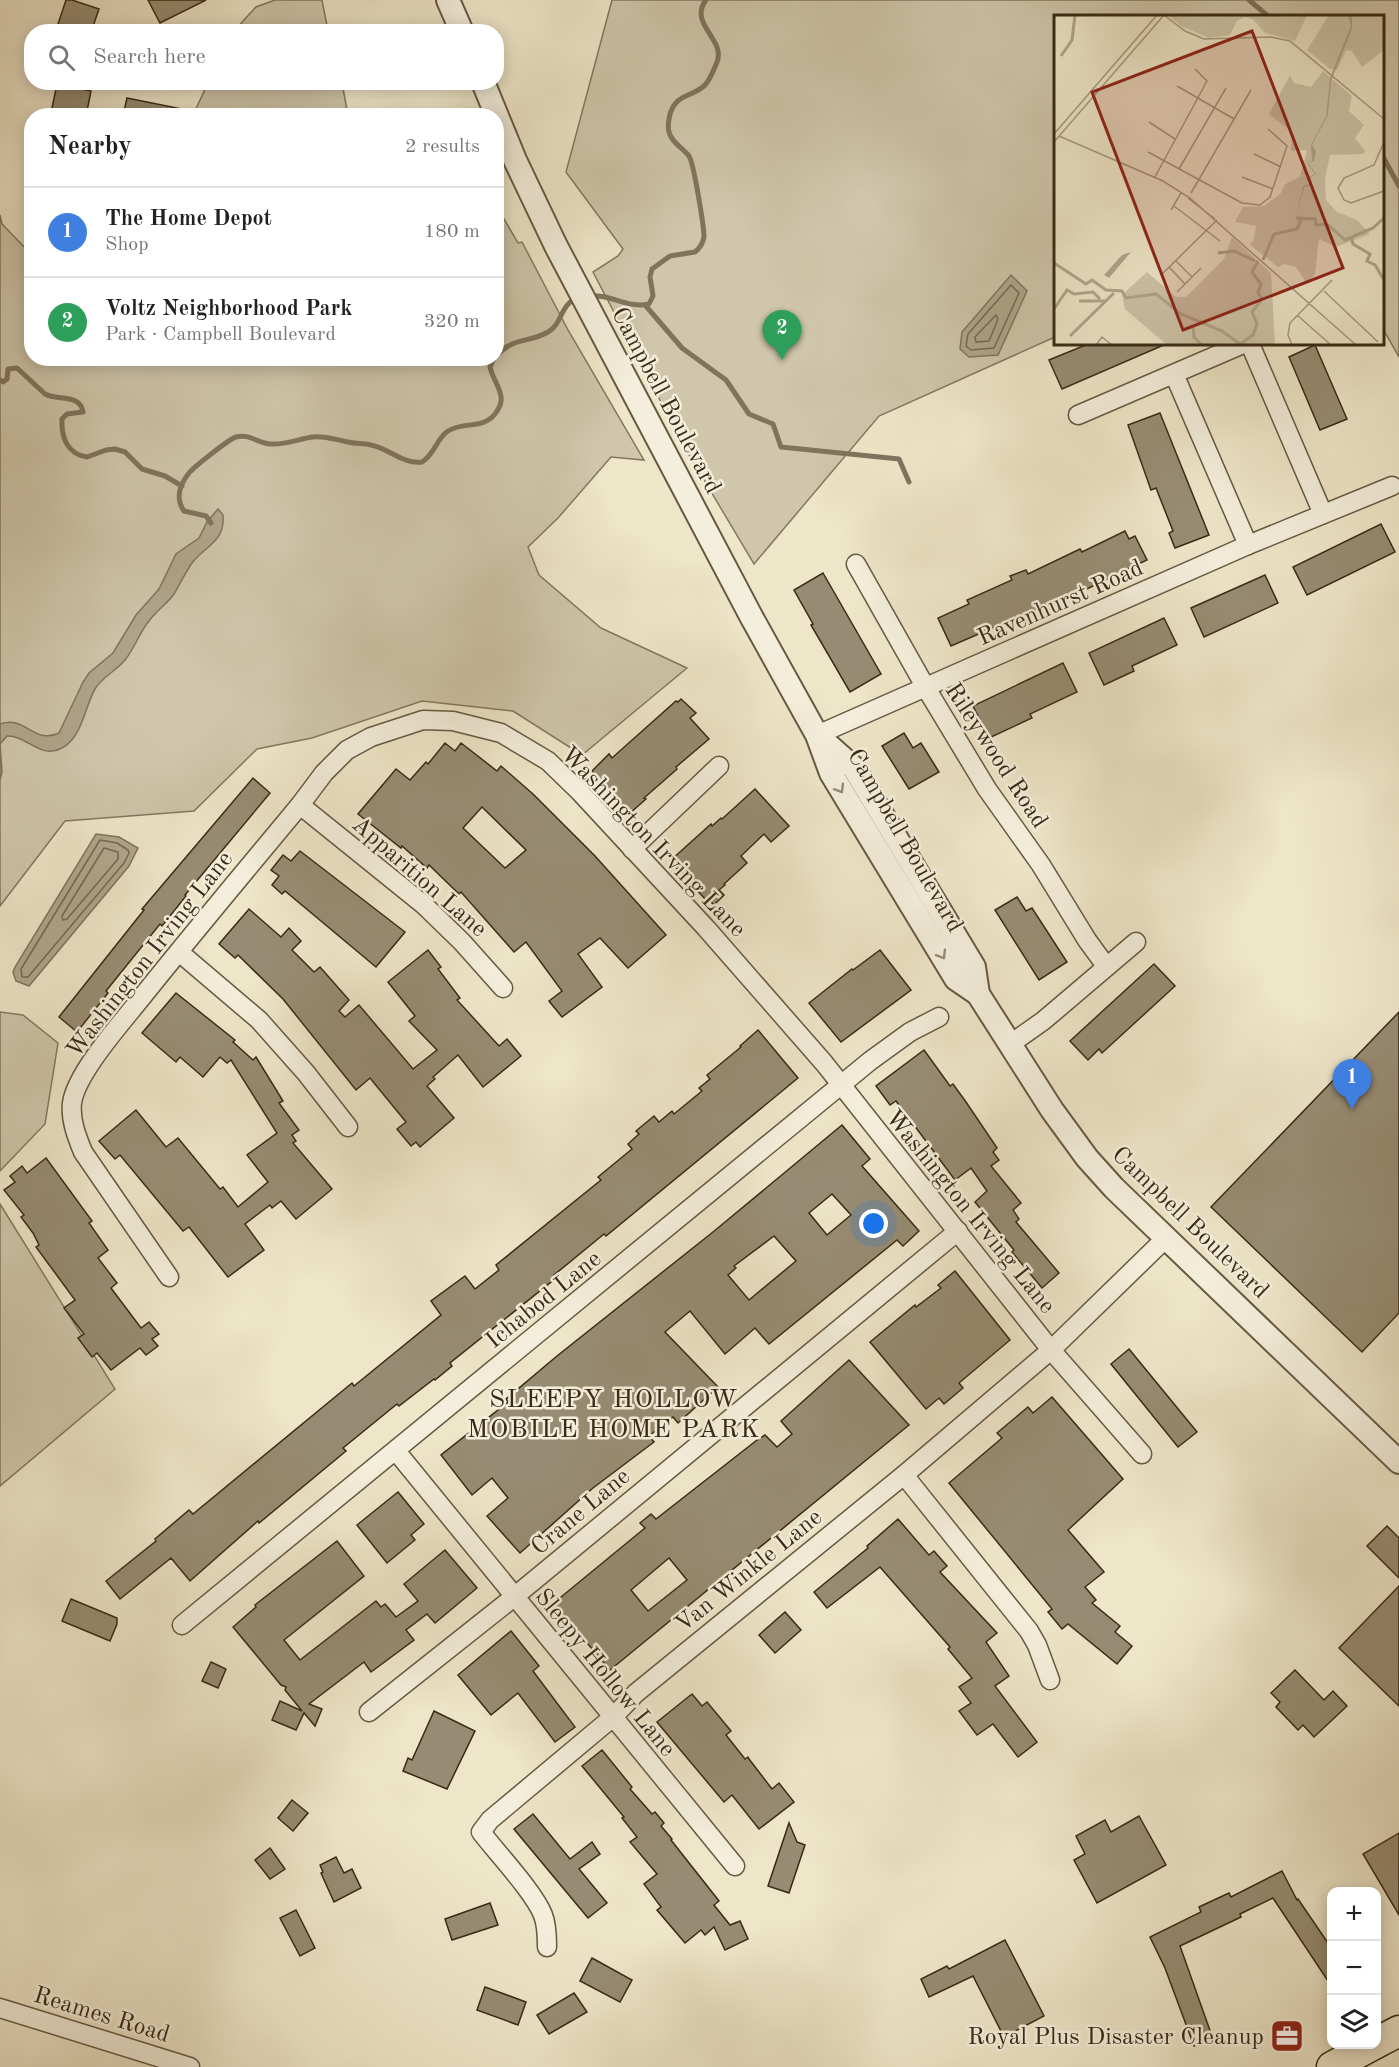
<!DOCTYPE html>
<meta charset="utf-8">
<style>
:root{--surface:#fff;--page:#f2f2f2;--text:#202124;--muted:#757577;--line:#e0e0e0;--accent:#d93025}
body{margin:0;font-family:"Old Standard TT",serif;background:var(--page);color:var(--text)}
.controls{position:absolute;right:18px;bottom:18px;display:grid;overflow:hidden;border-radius:12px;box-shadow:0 3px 15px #0003}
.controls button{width:54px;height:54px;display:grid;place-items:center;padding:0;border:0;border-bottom:2px solid var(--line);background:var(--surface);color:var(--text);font:30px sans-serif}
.you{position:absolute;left:874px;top:1224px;width:21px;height:21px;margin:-15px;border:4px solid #fff;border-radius:50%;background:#1a73e8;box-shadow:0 0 0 9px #1a73e833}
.badge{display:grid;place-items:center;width:39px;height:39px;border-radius:50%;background:var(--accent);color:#fff;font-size:20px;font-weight:700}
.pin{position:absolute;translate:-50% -50px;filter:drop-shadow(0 2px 3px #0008)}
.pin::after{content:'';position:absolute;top:32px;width:21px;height:18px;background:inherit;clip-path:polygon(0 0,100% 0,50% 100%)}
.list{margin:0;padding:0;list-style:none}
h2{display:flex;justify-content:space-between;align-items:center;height:78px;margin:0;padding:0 24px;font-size:26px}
h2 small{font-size:20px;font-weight:400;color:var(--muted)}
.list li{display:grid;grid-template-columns:39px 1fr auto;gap:18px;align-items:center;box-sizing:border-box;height:90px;padding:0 24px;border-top:2px solid var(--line)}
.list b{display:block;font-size:22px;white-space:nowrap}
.list p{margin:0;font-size:20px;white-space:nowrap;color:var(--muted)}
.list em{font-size:20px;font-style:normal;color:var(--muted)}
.icon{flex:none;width:33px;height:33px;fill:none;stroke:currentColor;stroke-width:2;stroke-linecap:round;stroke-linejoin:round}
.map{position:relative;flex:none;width:1399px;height:2067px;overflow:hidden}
.search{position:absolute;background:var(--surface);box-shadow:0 3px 15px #0003;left:24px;top:24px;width:480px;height:66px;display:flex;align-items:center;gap:15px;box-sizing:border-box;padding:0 21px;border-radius:24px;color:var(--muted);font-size:22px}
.panel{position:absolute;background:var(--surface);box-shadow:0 3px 15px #0003;left:24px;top:108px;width:480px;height:258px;border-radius:24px}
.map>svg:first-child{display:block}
</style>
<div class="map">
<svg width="1399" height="2067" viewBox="0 0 1399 2067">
<rect width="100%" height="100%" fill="#eee6c9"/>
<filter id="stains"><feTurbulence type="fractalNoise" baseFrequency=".00333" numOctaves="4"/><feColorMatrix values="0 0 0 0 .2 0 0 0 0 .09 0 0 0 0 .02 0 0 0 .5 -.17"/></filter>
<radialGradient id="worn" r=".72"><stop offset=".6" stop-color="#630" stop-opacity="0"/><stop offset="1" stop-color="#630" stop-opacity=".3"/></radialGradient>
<g fill="#cfc6ab" stroke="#847860" stroke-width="1.5">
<path d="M275,0H322L328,31H234L256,7Z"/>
<path d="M612,0H1399V357L1382,327V16H1056L1055,337L879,416L754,564L685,448L593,272L618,256L623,249L566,172Z"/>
<path d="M208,83H342L348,115H193Z"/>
<path d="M497,207L518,243L522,242L568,330L644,460L611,457L558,518L528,547L539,575L601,628L687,668L582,755L513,711L422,701L312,738L257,749L194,811L65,821L0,906V215L2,224L31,254L32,358H496Z"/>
<path d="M0,1012L23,1015L58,1043L45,1124L0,1171Z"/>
<path d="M0,1204L115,1389L0,1486Z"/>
</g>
<g fill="#b0a68c" stroke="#80745d" stroke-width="1.5">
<path d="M1011,275L1027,291L998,355L969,357L960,349L962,332Z"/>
<path d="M218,509L223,515C225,542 206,545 192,563C185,573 180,584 174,594C167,604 156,611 149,621C139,633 135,648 125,660C116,671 102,677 95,689C85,706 82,738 62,748C40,760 27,735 7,736L0,744L2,772L0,780V724C26,715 34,745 59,733L83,682L89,673L113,653L136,615L159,589L176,554L199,538L207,522Z"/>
<path d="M96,834L119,837L138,848L129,866L29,986L16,981L13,972L15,967Z"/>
</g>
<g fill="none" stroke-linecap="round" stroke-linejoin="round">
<g stroke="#746851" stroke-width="1.5">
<path d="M1011,285L1019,293L994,348L971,350L966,346L968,334Z"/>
<path d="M996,315L998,319L989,341L976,342L975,337Z"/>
<path d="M100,840L117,843L128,850L129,853L124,863L28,977H22L21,969Z"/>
<path d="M104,848L118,852V859L67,919L63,920L62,916Z"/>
</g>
<g stroke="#80745d" stroke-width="5">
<path d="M1249,0L1268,16"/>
<path d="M1382,155L1399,186"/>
<path d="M588,296C609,293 628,309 649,304L653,296L650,277L652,269L670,256L695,252C700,248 703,243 704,237C704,227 694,164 689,156C683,148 671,142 669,132C667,126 669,120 670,114C677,93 690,98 704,86C710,81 714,69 717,62C726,39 688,24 706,0"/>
<path d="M645,305L682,348L726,380L749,414L773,424L781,447L899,459L909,482"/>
<path d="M496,356C513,337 529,343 548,332C563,324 560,302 579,298"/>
<path d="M0,380L3,382L7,379L8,369L17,368L45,394C57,401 80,393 83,412L67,414L62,419C61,437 67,454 87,457L106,450L115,449L125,452L142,469L165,476L182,486"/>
<path d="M211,523L206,516L184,511C175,498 180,484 189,473C194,467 229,439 236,437C249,433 259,444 271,444C285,445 299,439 312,437C325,435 336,440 348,442C356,444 364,443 371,445C390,449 402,464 422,462C435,454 436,439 448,431C463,421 482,430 495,414C498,410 502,403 501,397C500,387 492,377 490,367L494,358"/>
</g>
</g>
<g fill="#978c73" stroke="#392a16" stroke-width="1.5" fill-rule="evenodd">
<path d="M66,0H72L99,9L91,32H82L58,24Z"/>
<path d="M148,0H206L160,23Z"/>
<path d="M57,84L91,91L86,116H65L51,113Z"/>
<path d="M127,98L182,109L181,116H123Z"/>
<path d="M1088,344H1166L1062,389L1049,360Z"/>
<path d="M1315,345L1347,419L1320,430L1289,357Z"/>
<path d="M1160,413L1209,535L1175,548L1169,533L1173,531L1156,488L1151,490L1128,425Z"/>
<path d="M1381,524L1395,552L1307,595L1293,567Z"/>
<path d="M1125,531L1129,539L1135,536L1147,560L1058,603L1057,600L951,646L938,618L969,604L967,600L1012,580L1010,576L1026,570L1028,574L1080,549L1082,552Z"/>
<path d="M823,573L881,674L850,692L811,625L813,624L794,590Z"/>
<path d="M1265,575L1278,603L1204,637L1191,608Z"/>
<path d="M1164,618L1177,645L1132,666L1134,671L1104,685L1089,653Z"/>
<path d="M1063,663L1077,692L1030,714L1032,718L989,738L973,706Z"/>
<path d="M681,699L696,713L690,718L709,739L676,767L677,769L644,798L646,799L628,815L594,777L596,775L592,771L609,754L612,758L676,701L678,702Z"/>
<path d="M904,733L913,748L921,743L939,772L909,789L882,746Z"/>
<path d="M445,743L455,751L461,743L497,771L501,766L533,794L595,856L666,935L628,968L600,938L578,954L602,987L562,1017L549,1001L562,991L526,942L514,952L461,892L459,894L429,865L427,868L402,846L401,848L358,814L396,769L410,780L426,762L428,764ZM482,807L526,850L505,868L463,828Z"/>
<path d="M253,778L270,793L185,895L186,896L162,926L160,924L106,991L108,993L77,1032L59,1017L144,910L142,909Z"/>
<path d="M755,789L789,826L771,842L764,834L741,856L747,863L724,884L725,885L719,890L724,895L714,905L709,900L707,901L670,861L711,824L712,826L721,818L722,819Z"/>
<path d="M300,851L405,932L376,967L285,891L282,894L272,885L279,876L271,870L283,855L291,861Z"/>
<path d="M1017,897L1026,911L1032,908L1067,962L1039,980L995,910Z"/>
<path d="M249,909L281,937L289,928L301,941L292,950L314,972L320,967L349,1000L339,1011L345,1017L359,1005L413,1069L437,1050L409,1021L415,1016L388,982L428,950L441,967L438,969L460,998L457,1000L499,1046L507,1039L521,1056L483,1087L458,1055L433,1077L435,1079L427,1086L454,1118L420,1147L416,1142L411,1146L397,1129L406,1122L370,1078L356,1090L283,999L238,955L235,958L219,944Z"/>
<path d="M880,950L911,990L841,1042L809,1003L852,969L853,970Z"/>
<path d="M1154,964L1175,986L1102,1053L1099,1049L1088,1060L1070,1041Z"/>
<path d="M176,993L235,1040L233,1042L253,1060L256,1057L283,1101L279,1103L299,1130L292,1135L296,1141L293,1143L332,1189L296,1219L281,1201L272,1208L270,1205L245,1224L264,1250L228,1277L189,1227L183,1231L120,1155L115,1159L99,1141L136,1110L166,1147L178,1138L220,1189L223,1187L238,1207L268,1182L247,1155L277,1133L231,1060L227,1063L220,1057L203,1077L180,1057L176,1062L142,1033Z"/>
<path d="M1399,1012V1313L1362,1352L1211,1207Z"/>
<path d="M758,1030L798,1078L606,1236L604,1234L554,1275L556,1278L450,1363L452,1366L435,1380L434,1379L399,1406L397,1404L343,1448L346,1451L259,1523L258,1521L190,1581L171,1558L120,1599L106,1581L156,1541L155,1539L189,1510L193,1514L352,1383L354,1386L441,1315L431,1301L465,1276L475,1289L499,1270L496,1265L601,1180L598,1177L632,1149L628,1144L639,1134L636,1131L654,1116L659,1122L672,1111L674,1114L702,1091L699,1088L710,1079L707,1075L741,1047L740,1046Z"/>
<path d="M924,1050L950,1086L953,1084L966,1102L997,1148L993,1152L999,1160L991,1166L1021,1203L1013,1210L1019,1219L1016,1222L1059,1273L1042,1288L1012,1252L1014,1250L975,1202L987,1191L971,1168L955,1180L896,1101L890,1105L876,1086Z"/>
<path d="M842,1125L870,1159L862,1166L919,1231L903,1246L897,1240L769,1344L755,1328L725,1354L690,1311L665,1332L718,1387L678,1423L673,1417L649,1436L654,1442L593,1488L520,1553L487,1516L508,1498L492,1478L472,1495L441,1455L508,1402L506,1399L557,1356L713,1232ZM832,1194L851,1215L827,1235L809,1213ZM774,1236L796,1261L749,1300L728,1275L736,1268L734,1266Z"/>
<path d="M46,1158L92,1221L89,1223L108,1250L98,1258L117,1283L111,1288L141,1328L149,1322L159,1334L152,1339L158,1346L146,1355L140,1348L111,1370L97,1353L92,1357L78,1338L84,1334L64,1308L75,1300L36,1247L39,1245L33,1233L21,1217L24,1215L4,1190L15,1182L10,1176L22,1166L27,1173Z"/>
<path d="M955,1271L1010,1340L959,1383L963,1388L944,1404L939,1398L926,1409L870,1342L915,1305L916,1307L941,1288L938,1285Z"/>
<path d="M1129,1349L1197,1432L1178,1447L1111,1364Z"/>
<path d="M849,1360L909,1425L610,1670L582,1637L578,1640L550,1606L645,1528L640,1523L651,1514L656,1519L757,1440L765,1435L777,1447L792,1434L781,1421ZM669,1558L687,1580L648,1611L631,1590Z"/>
<path d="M1052,1397L1123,1479L1068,1530L1104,1572L1085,1587L1096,1600L1092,1603L1120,1626L1115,1632L1132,1646L1117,1664L1068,1624L1062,1629L1048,1612L1052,1609L949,1483L1002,1438L997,1433L1028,1407L1033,1413Z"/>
<path d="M398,1492L424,1524L411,1535L415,1540L387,1563L357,1525Z"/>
<path d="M898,1519L929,1555L934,1551L947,1566L940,1572L997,1633L986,1642L1009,1676L995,1686L1037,1742L1018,1757L993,1724L977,1735L959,1711L971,1703L959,1687L972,1678L948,1649L950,1647L880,1567L827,1608L814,1592L868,1548L867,1546Z"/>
<path d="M1387,1526L1399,1538V1578L1367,1546Z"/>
<path d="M337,1541L364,1576L284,1640L300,1660L376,1601L381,1607L385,1604L396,1617L418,1601L404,1584L445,1550L477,1588L435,1623L427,1614L406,1630L414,1640L371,1672L364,1662L309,1704L322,1709L315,1726L304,1713L296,1730L272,1720L280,1701L302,1711L285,1690L286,1687L281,1685L233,1627L256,1607L255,1605Z"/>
<path d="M1399,1586V1706L1339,1648Z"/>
<path d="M71,1599L117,1618V1624L110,1641L62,1621Z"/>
<path d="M785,1612L801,1630L775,1653L759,1635Z"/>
<path d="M511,1631L539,1666L533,1671L575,1727L555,1742L518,1693L491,1715L458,1675Z"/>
<path d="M211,1662L226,1669L218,1688L202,1681Z"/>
<path d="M1295,1670L1324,1700L1333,1691L1347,1706L1314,1737L1303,1725L1298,1730L1276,1707L1280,1702L1271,1693Z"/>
<path d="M692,1694L702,1706L707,1702L731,1731L726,1735L745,1759L748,1757L749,1759L772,1789L779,1783L794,1802L759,1829L732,1795L724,1802L657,1722Z"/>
<path d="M434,1711L475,1731L447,1789L403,1771L408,1758L412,1760Z"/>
<path d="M602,1750L632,1787L630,1789L652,1814L655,1812L664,1823L661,1826L672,1839L671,1840L719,1901L714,1905L730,1925L740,1921L748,1939L725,1950L714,1927L705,1935L701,1930L685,1943L657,1910L661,1907L644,1884L657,1874L630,1842L637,1837L622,1818L624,1817L582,1766Z"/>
<path d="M292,1800L308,1813L293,1831L278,1818Z"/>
<path d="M533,1814L570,1859L592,1842L600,1854L579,1869L607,1903L588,1918L514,1829Z"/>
<path d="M1139,1816L1166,1865L1097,1903L1074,1860L1085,1854L1076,1836L1105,1820L1111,1832Z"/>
<path d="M789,1823L797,1842L805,1845L789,1893L768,1886Z"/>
<path d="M1399,1833V1915L1363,1854Z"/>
<path d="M270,1848L285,1869L270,1879L255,1860Z"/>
<path d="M336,1857L344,1873L352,1869L361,1888L334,1902L321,1873L323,1872L320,1865Z"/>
<path d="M1282,1871L1297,1900L1298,1899L1332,1949V1987L1273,1898L1240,1914L1241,1917L1180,1946L1213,2039L1194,2046L1165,1968L1150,1937L1201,1912L1199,1907L1229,1893L1231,1897Z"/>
<path d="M490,1903L498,1925L452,1940L445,1919Z"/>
<path d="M296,1910L315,1948L300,1956L280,1918Z"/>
<path d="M1005,1940L1044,2016L1004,2037L973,1976L929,1997L921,1979L947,1966L949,1969Z"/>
<path d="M592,1958L632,1980L620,2002L580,1981Z"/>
<path d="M485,1987L526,2002L518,2025L477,2010Z"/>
<path d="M574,1993L587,2012L549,2034L537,2015Z"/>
</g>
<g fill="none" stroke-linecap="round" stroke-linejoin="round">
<defs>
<g id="minor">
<path d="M1250,344L1323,514"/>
<path d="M1174,374L1248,545"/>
<path d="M1078,415L1243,344"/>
<path d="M856,564L926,688L987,789L1041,865L1087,940L1106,966"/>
<path d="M817,735L1248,545L1392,486"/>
<path d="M300,805L424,905L462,942L503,988"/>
<path d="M632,849L719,766"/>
<path d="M179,952L259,1020L306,1073L348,1127"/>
<path d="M1009,1045L1043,1021L1136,942"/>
<path d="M169,1277L83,1152C77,1137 70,1120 72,1103C76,1073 123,1021 142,997C194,932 247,869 300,805L324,773L347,750L371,737L423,720L453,721L501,733L548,761L579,791L706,928L824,1063L1051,1350L1142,1454"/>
<path d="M396,1451L735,1866"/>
<path d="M904,1475L1029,1631L1037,1645L1050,1680"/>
<path d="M182,1625L870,1061L910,1032L939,1017"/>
<path d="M369,1712L514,1597L958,1231"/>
<path d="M547,1947C547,1937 547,1925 543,1915C534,1892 497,1853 481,1832L490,1820L613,1717L636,1693L904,1475L1051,1350L1166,1238"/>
<path d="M0,2008L190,2067"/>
</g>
<g id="tertiary">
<path d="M448,0L462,32"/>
<path d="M483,82L515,160L556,246L752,618L817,735L831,773L956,979L978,994L1052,1110L1087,1158L1114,1188L1399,1462"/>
<path d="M818,736L854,768L974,967L978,994"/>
</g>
<g id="trunk">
<path d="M1376,2043L1399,2031"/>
<path d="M1332,2067L1374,2044"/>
</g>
</defs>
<use href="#minor" stroke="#665943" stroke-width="21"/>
<use href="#tertiary" stroke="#665943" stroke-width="26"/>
<use href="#trunk" stroke="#392a16" stroke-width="33"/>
<use href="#minor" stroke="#f4efdc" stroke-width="18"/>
<use href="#tertiary" stroke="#f4efdc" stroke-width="22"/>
<use href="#trunk" stroke="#eee6c9" stroke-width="30"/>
</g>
<defs><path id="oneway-chevron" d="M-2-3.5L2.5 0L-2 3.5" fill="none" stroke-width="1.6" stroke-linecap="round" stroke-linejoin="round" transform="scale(1.5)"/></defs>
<g stroke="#968c79">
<use href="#oneway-chevron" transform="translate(840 789) rotate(59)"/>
<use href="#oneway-chevron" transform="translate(942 955) rotate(59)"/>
</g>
<defs>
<symbol id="office-square" viewBox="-11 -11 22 22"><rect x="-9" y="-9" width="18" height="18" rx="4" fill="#8f2418" stroke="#f4efdc"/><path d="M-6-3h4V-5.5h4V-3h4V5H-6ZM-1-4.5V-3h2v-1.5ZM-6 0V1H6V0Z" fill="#fff"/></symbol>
</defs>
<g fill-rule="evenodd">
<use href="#office-square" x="1268" y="2017" width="38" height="38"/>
</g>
<g text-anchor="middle" stroke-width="5" stroke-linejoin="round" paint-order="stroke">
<g font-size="24" fill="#392a16" stroke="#f4efdc">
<text transform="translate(667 400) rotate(62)" y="8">Campbell Boulevard</text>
<text transform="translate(1060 602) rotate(-24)" y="8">Ravenhurst Road</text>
<text transform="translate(997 755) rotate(57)" y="8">Rileywood Road</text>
<text transform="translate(906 840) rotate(60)" y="8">Campbell Boulevard</text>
<text transform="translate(654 841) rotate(46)" y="8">Washington Irving Lane</text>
<text transform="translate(420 876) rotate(41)" y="8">Apparition Lane</text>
<text transform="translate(149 954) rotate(-52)" y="8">Washington Irving Lane</text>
<text transform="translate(971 1211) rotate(51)" y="8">Washington Irving Lane</text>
<text transform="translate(1191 1222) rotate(44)" y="8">Campbell Boulevard</text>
<text transform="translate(543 1299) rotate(-39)" y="8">Ichabod Lane</text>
<text transform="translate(580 1511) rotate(-40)" y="8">Crane Lane</text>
<text transform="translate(748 1570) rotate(-39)" y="8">Van Winkle Lane</text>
<text transform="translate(606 1672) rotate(51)" y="8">Sleepy Hollow Lane</text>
<text transform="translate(102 2014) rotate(17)" y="8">Reames Road</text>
</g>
<g font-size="24" fill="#392a16" stroke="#f4efdc" text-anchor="end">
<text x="1264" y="2044">Royal Plus Disaster Cleanup</text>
</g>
<g font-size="26" letter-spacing="1.5" fill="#392a16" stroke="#f4efdc">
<text x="614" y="1407">SLEEPY HOLLOW<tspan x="614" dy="30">MOBILE HOME PARK</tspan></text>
</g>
</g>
<g transform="translate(1054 15)">
<rect width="330" height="330" fill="#eee6c9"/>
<path d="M253,0L241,26L211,18L200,5L191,2L183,6L176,20L155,23L127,11L115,1ZM275,0H330V35L308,52L298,36L292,35L283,55L276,54L253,35ZM269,56L298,81L295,96L310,110L301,123L311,136L309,139L276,140L271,164L272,185L283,197L303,205L316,219L282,232L265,224L261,259L253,269L242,252L230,249L224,252L195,229L199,227L202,211L181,207L189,192L210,191L227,178L231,169L246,162L253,135L237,136L238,117L215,99L236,60L240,68L257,72ZM178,222L217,258L221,330H113L71,294L68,280L93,257L122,282H132L170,244Z" fill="#cfc6ab"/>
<path d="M294,0L298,2V14L277,66L274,100L258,130L262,136L260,146L254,148L262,159L257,162V170L250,172L242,204L249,171L256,169L255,162L261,159L253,148L258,146L257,130L272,101L276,63L297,11ZM77,237L55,263L50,260L68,240Z" fill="#b0a68c"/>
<path fill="none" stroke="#b0a68c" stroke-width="3" d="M7,41L18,25L21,0M242,203L261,204L262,210L273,209L291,225L319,213L330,203M297,222L299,229L316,239L313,246L321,250L330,265M164,238L180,236L201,246M209,245L220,219L243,214L247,205M0,248L32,269L38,265L52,275L68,276L72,283L102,279L127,299L168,316L186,329M25,286H51M0,294L13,275L20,279L39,277L46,284M139,312L140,322L148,330M16,321L60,278M185,330L199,320L203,309L198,297L208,284L204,278L207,269L198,257L204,246"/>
<path fill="none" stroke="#a69b81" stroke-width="1.5" d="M110,0L131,16L150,24L217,22L236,26L330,104M123,71L180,104M95,107L121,124M0,119L103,0M5,121L109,166L136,183L302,330M0,127L110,0M330,127L320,150L290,163L284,173L290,185L297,188L330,176M94,137L188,188L206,190L216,182L233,131L214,114M200,139L227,152M125,154L172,73M101,162L153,66L141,54M188,162L219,174M137,178L197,75M134,183L161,204M120,191L166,226M117,195L127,178M122,246L138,262M115,252L131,269M108,259L163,205M270,276L324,327M123,277L147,253M243,300L277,330M42,330L48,322L58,330M238,330L234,320L236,308L278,265"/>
<path fill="#8f2418" fill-opacity="0.15" stroke="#8f2418" stroke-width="3" d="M198,16L289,253L129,315L38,77Z"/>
<rect width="330" height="330" fill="none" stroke="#392a16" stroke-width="3"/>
</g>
<rect width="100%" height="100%" filter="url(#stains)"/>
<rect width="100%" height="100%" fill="url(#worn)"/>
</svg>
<div class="controls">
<button>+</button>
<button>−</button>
<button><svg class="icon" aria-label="layers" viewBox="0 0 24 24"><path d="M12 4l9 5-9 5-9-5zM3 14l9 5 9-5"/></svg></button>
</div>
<div class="you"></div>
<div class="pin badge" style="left:1352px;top:1109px;background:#3f7fe0">1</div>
<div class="pin badge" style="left:782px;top:360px;background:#2e9e5b">2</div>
<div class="search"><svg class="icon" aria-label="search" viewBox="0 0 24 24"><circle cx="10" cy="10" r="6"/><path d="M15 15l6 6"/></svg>Search here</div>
<section class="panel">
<h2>Nearby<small>2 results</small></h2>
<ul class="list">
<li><span class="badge" style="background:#3f7fe0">1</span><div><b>The Home Depot</b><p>Shop</p></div><em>180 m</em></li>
<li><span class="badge" style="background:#2e9e5b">2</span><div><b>Voltz Neighborhood Park</b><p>Park · Campbell Boulevard</p></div><em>320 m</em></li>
</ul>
</section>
</div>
